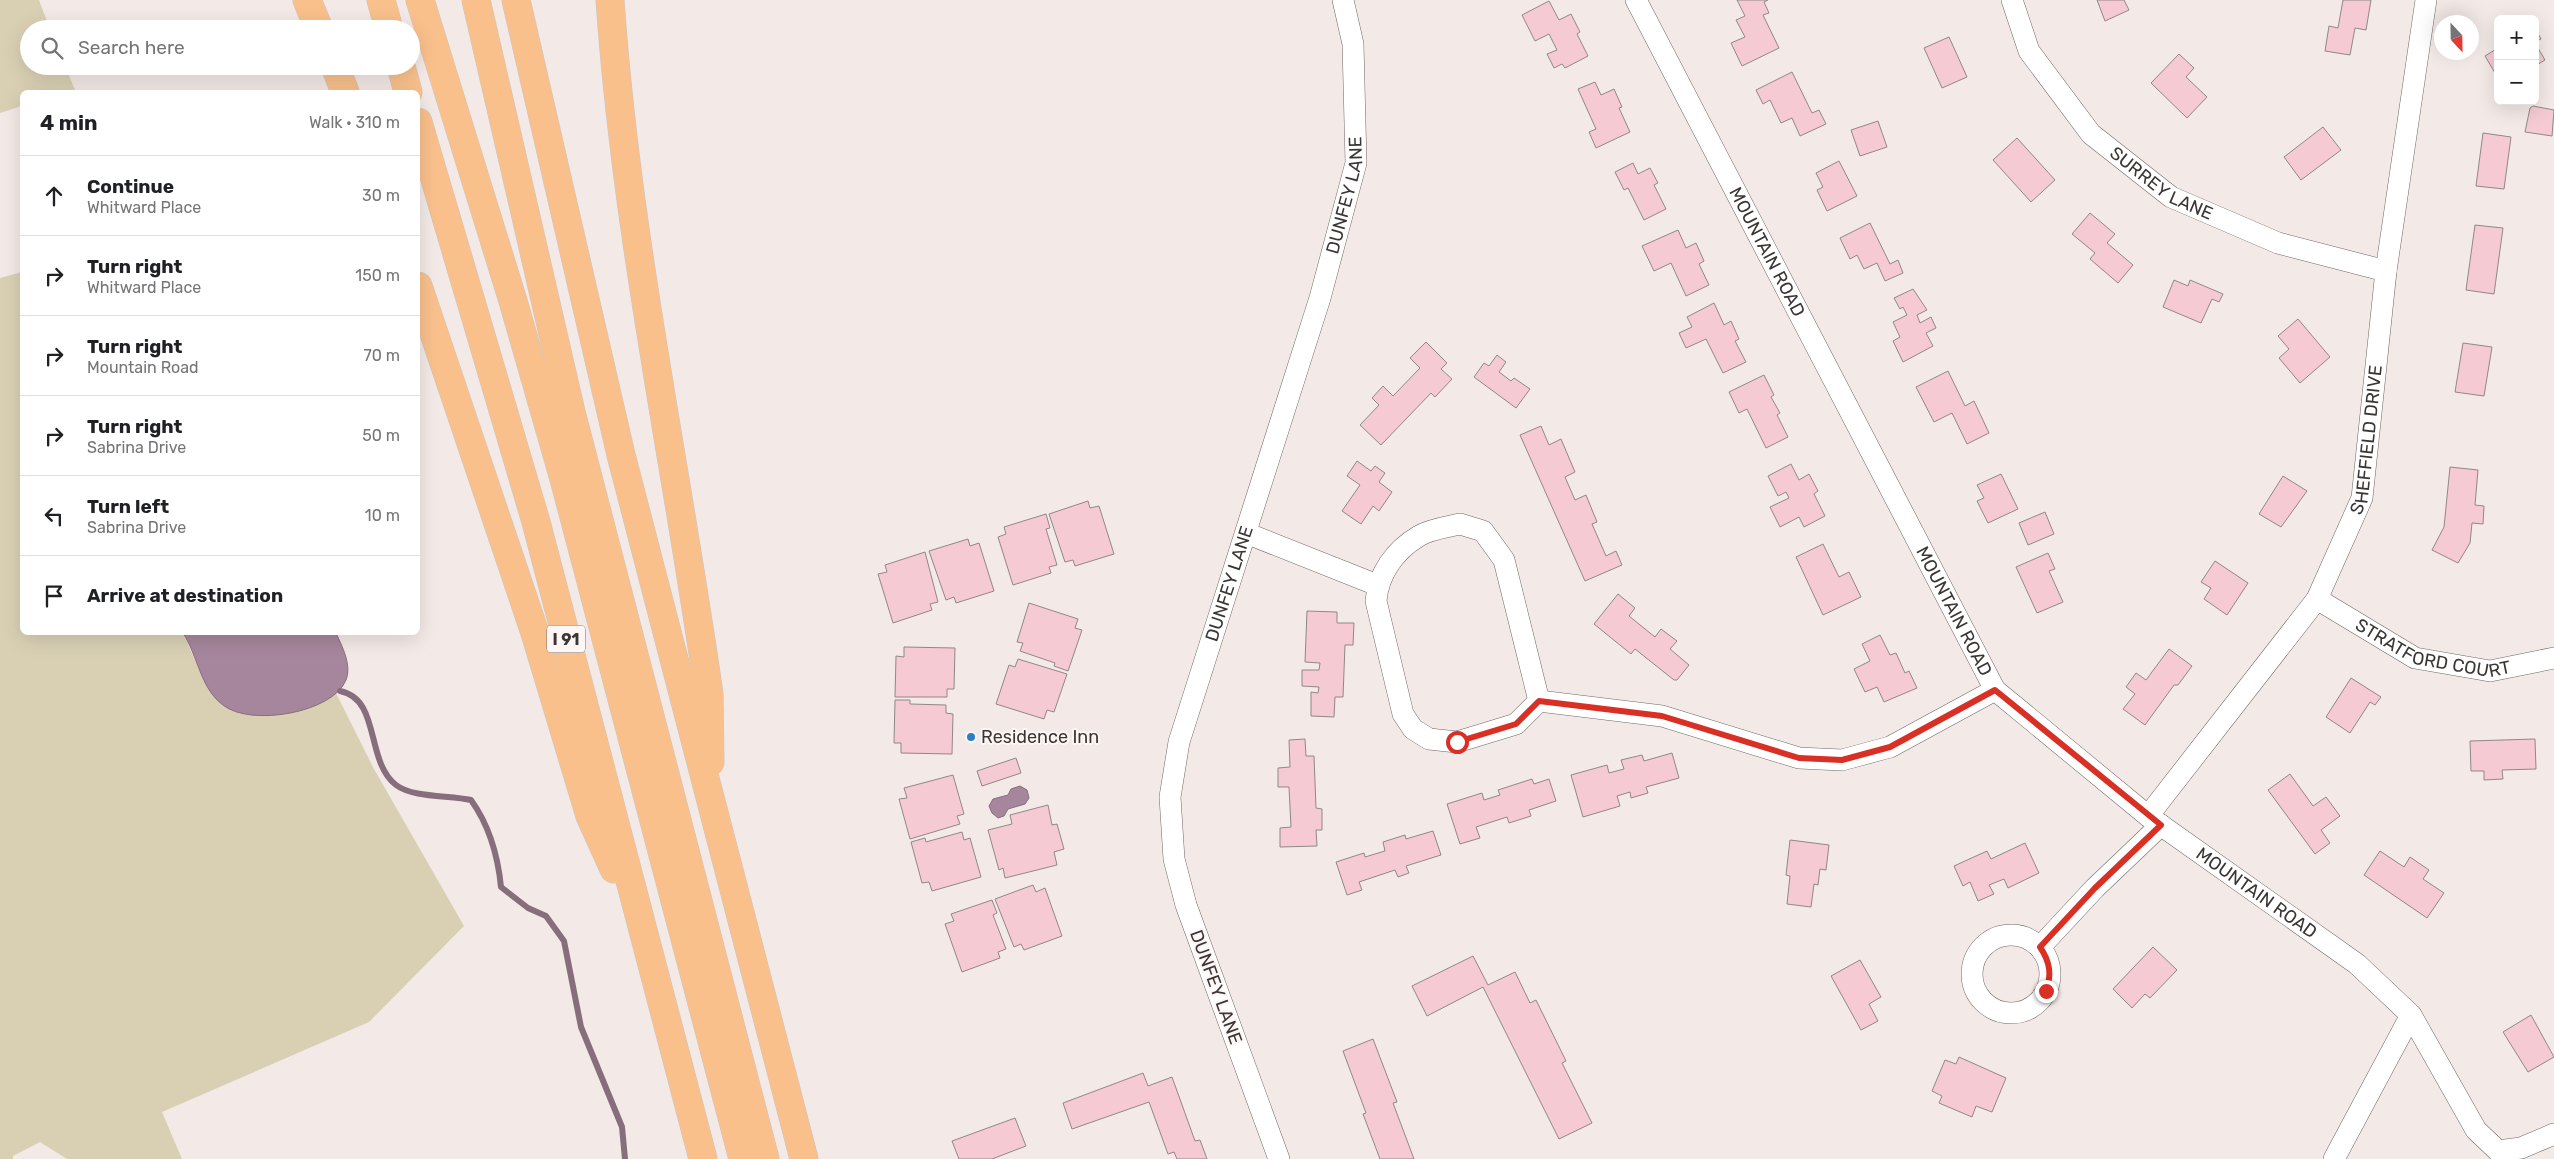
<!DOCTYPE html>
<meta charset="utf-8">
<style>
:root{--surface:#fff;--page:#f6f6f6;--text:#202124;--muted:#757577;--line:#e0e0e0}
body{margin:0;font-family:Rubik,sans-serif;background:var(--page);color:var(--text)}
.controls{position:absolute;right:15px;top:15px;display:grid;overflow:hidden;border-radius:8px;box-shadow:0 5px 20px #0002}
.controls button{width:45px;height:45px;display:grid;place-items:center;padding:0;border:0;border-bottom:1px solid var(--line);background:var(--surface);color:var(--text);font:25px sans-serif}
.compass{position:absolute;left:2434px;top:15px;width:45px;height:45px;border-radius:50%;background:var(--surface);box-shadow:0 5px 20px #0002;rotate:158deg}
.stop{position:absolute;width:15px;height:15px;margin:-11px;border:4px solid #d93025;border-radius:50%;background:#fff}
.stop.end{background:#d93025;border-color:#fff;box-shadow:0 1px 5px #0008}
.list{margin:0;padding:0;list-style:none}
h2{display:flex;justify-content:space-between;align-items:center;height:65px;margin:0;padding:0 20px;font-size:21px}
h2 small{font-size:16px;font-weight:400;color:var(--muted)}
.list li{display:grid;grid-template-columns:32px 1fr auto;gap:15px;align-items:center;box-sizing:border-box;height:80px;padding:0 20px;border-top:1px solid var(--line)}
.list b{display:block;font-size:19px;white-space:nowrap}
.list p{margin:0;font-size:16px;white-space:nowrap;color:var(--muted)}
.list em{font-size:16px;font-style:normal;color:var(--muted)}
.icon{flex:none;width:28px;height:28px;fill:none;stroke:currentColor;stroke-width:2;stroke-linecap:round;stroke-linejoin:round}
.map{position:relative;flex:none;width:2554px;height:1159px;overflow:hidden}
.search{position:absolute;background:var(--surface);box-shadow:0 5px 20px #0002;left:20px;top:20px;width:400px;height:55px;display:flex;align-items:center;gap:12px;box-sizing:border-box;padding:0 18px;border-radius:28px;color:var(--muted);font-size:19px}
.panel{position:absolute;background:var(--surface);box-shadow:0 5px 20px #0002;left:20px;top:90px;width:400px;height:545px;border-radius:8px}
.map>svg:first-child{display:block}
</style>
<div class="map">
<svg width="2554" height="1159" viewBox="0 0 2554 1159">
<rect width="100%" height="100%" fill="#f3e9e6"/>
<g fill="#d9d0b4">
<path d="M0,0H39L50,29H29V66H65L75,90L68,92H22V106L0,113Z"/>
<path d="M22,272V632L183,633L204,681L305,709L336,693L374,769L464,926L369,1022L162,1112L182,1159H67L40,1142L13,1156V1159H0V278Z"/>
</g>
<g fill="#a6869c" stroke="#866e7d">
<path d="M183,633H336C342,646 352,665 346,680C333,713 250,727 223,705C200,688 198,656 183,633Z"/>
<path d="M1020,786L1027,790L1029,798L1025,804L1008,809L1004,816L998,818L992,813L989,806L993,799L1008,795L1011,789Z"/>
</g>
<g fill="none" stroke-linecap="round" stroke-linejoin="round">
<path stroke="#866e7d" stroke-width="6" d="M340,691C381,699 365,761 396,785C413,798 450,795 471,800C489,825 498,857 501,887L528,908L546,916L564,941L581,1027L622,1127L625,1159"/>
</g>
<g fill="#f5cad2" stroke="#918789">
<path d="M1737,0H1768L1764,2L1769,13L1763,15L1779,48L1742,66L1731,43L1745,37L1736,20L1745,16Z"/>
<path d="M2097,0H2124L2129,10L2105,21Z"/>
<path d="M2343,0H2371L2366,30L2355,28L2350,55L2325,51L2329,26L2338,28Z"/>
<path d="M1549,1L1559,20L1571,14L1580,32L1577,34L1588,56L1565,68L1562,64L1554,68L1547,54L1557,50L1549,34L1535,41L1522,15Z"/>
<path d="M2535,28L2541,39L2535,42Z"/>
<path d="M1949,37L1967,77L1942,88L1924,48Z"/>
<path d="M2535,43L2545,60L2535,66Z"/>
<path d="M2498,48V78L2485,56Z"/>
<path d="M2179,54L2194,68L2186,77L2207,97L2187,118L2151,83Z"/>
<path d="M1792,72L1812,113L1819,110L1826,124L1800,136L1792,118L1781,123L1770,100L1763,104L1756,90Z"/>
<path d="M1595,82L1601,95L1614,89L1622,107L1619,108L1630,132L1596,148L1589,132L1596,129L1578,89Z"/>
<path d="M2533,106L2554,110L2552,136L2525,132L2530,108Z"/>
<path d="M1878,121L1887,147L1860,156L1851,130Z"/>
<path d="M2323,127L2341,150L2301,180L2284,157Z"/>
<path d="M2483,133L2511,137L2504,189L2476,186Z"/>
<path d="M2017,138L2055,180L2031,202L1993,160Z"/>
<path d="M1839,161L1857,196L1827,211L1817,190L1823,187L1816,173Z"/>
<path d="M1633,163L1638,174L1650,168L1658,183L1654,185L1666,209L1644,220L1628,188L1624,190L1615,172Z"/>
<path d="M2090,213L2115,234L2107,243L2133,265L2118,283L2090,259L2095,253L2072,234Z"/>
<path d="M1870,223L1890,264L1898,260L1903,273L1885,281L1877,263L1864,269L1857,255L1850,259L1840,238Z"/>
<path d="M2475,225L2503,228L2494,294L2466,290Z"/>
<path d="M1678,230L1686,248L1696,243L1704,261L1699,264L1709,285L1686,296L1671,263L1654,271L1642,246Z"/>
<path d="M2174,280L2188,286L2190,280L2223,294L2219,302L2212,299L2201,323L2163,307Z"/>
<path d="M1913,289L1927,310L1917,315L1920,323L1931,317L1936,328L1926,333L1933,346L1903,362L1893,341L1900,337L1893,322L1907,315L1903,307L1900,309L1894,298Z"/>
<path d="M1714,303L1724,325L1731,321L1739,339L1735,341L1746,362L1723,373L1706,339L1686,348L1679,333L1692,327L1687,317Z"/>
<path d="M2298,319L2330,357L2300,383L2279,358L2289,349L2278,336Z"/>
<path d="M1426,342L1447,363L1441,369L1452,379L1435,397L1431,393L1381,445L1360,425L1379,405L1372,398L1383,386L1393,396L1420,368L1410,358Z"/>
<path d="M2463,343L2492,347L2484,396L2455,392Z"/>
<path d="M1497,355L1506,362L1499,372L1511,381L1514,378L1530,389L1516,408L1474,377L1484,363L1489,366Z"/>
<path d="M1948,371L1965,406L1974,401L1989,433L1967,444L1952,413L1934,422L1916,387Z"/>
<path d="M1764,375L1774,395L1771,397L1780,413L1777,415L1788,437L1766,448L1747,409L1739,413L1729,392Z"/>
<path d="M1541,426L1549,445L1561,439L1575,472L1565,477L1575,500L1586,495L1597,522L1592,524L1606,556L1616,551L1622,565L1585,581L1520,435Z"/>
<path d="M1357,461L1371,471L1375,466L1385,473L1379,482L1392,492L1379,511L1373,506L1361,524L1342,511L1360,485L1347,476Z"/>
<path d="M1791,464L1799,480L1809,474L1818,491L1814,494L1825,516L1804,527L1799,517L1780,527L1770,507L1789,498L1786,492L1778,496L1768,476Z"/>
<path d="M2450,467L2478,470L2475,505L2484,506L2483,524L2472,523L2470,543L2458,563L2432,550L2444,527Z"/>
<path d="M2001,474L2018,509L1988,523L1977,501L1984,498L1977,485Z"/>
<path d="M2283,476L2307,491L2281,527L2259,514Z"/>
<path d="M1088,501L1090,508L1099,506L1114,554L1075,566L1073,560L1065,562L1049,514Z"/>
<path d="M2045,512L2054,534L2028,545L2019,523Z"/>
<path d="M1046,514L1050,528L1046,529L1057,565L1049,567L1051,573L1013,585L998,537L1006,534L1004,527Z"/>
<path d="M968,539L970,546L979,543L994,591L956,603L954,597L946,600L929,551Z"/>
<path d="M1823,544L1839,577L1849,572L1861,597L1823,615L1796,557Z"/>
<path d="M925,552L938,602L930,604L932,610L893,623L878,574L887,572L885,565Z"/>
<path d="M2048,553L2055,569L2049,571L2063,602L2037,613L2016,567Z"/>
<path d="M2215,561L2248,583L2227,615L2204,599L2211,588L2201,582Z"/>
<path d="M1618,594L1635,608L1629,616L1655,637L1661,629L1677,641L1670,649L1689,665L1677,680H1674L1635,649L1631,654L1594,624Z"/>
<path d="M1029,603L1078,619L1075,628L1082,630L1068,671L1054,666L1055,663L1020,651L1023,643L1017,642Z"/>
<path d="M1307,611L1337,612V623H1354L1353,645H1345L1343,697H1335L1334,717L1311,716V692L1318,693L1319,687L1302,686V670H1319L1320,663L1305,662Z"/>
<path d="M1880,635L1890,655L1896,653L1905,673L1909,671L1917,688L1884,702L1877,687L1865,692L1854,669L1870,661L1862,644Z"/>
<path d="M904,647L955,648L954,689H947V697H895L896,656L904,657Z"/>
<path d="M2169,649L2192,666L2178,685H2174L2145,725L2123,709L2135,694L2126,687L2136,673L2146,680Z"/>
<path d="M1018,659L1067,674L1054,712L1047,710L1044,719L996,704L1009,665L1015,667Z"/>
<path d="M2351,678L2381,697L2375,705L2370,702L2350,733L2326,717Z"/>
<path d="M895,700H910V704L946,705V713L953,714L952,754L901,753V743H894Z"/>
<path d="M1305,739L1306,756H1314L1316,808L1322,809V830H1316L1317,846L1280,847V828L1291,827L1289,787H1278V768L1290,767L1289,740Z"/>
<path d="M2535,739L2536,769L2502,770L2503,779L2484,780V771H2471L2470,741Z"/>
<path d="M1672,753L1679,778L1646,787L1648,793L1631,798L1630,792L1617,796L1620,806L1583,817L1571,775L1607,765L1609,773L1624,769L1621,760L1642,755L1644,761Z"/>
<path d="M1016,758L1021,773L982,786L977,771Z"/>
<path d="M2290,774L2313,806L2326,797L2340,816L2321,830L2330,843L2315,854L2268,790Z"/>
<path d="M953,775L964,814L957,816L960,824L910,839L899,799L907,798L904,788Z"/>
<path d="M1532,779L1534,784L1549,779L1556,801L1529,810L1531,816L1509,823L1507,817L1476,827L1480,838L1460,844L1447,804L1482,793L1484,800L1500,795L1498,790Z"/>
<path d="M1048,805L1052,825L1057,824L1064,849L1054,852L1057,865L1005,878L1003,868L999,870L988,830L1012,824L1010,815Z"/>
<path d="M1433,831L1441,855L1406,866L1409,873L1398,877L1395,870L1359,882L1362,890L1347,895L1336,862L1364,853L1365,857L1385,851L1383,842L1405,835L1406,839Z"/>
<path d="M962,832L964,840L970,838L981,877L932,891L929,882L922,883L911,842L925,838L926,842Z"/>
<path d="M1790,840L1829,845L1826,870L1820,869L1818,885L1814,884L1811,907L1787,904L1790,876L1786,875Z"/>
<path d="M2025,843L2039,873L2008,888L2004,879L1989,885L1994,894L1978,901L1970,882L1963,886L1954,866L1987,851L1991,859Z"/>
<path d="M2380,851L2404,867L2410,857L2429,870L2423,879L2444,893L2427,918L2364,875Z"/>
<path d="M1033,885L1036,892L1045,888L1062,936L1024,950L1021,944L1014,947L995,899Z"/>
<path d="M992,900L997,913L993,915L1006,949L998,952L1000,958L962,972L945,924L954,921L951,914Z"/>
<path d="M2153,947L2177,970L2150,998L2145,994L2132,1008L2113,989Z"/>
<path d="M1473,956L1488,985L1515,972L1530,1003L1536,1000L1566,1061L1562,1063L1592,1123L1559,1139L1483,987L1427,1016L1412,986Z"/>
<path d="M1860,960L1881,997L1869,1004L1878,1021L1861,1030L1831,976Z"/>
<path d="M2531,1015L2554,1057L2528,1072L2503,1032Z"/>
<path d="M1373,1039L1397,1102L1393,1103L1414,1159H1380L1363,1114L1366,1113L1343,1051Z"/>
<path d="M1959,1057L2006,1078L1992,1112L1976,1106L1972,1117L1939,1103L1942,1096L1932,1091L1945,1060L1956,1064Z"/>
<path d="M1143,1073L1148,1086L1172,1077L1195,1141L1200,1140L1207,1159H1177L1174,1152L1168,1154L1149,1102L1072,1129L1063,1103Z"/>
<path d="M1015,1118L1026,1146L992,1159H959L952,1141Z"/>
</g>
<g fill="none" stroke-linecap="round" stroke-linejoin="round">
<defs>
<g id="minor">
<path id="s1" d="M1636,0L1995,690L2148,816L2357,964L2411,1015L2476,1130L2498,1151L2521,1148L2554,1134"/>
<path id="s2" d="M2012,0L2029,51L2091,134L2171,197L2278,243L2386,271"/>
<path d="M1460,524L1483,531L1504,560L1539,701L1516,724L1457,742L1429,739L1413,729L1403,714L1376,601C1378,574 1395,550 1419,536C1430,529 1447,527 1460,524Z"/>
<path d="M1246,533L1377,585"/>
<path id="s3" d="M2317,599L2415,658L2490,671L2554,658"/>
<path d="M1539,701L1662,716L1799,758L1842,760L1890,747L1995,690"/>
<path id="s4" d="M2148,816L2317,599L2362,498L2386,271L2426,0"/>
<circle cx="2011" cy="974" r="39"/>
<path d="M2040,947L2095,888L2161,825"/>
<path id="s5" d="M1279,1159L1186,905L1174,859L1170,797L1179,742L1320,298L1356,163L1353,44L1343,0"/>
<path d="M2334,1159L2411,1015"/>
</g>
<g id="motorway">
<path d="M307,0L319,29"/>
<path d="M381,0L389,29"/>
<path d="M420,0L513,301L564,479L743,1159"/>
<path d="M476,0L571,412L765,1159"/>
<path d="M516,0L621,455L804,1159"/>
<path d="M610,0C626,233 676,462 709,694L710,762"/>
<path d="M335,66L345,92"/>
<path d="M401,66L408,92"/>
<path d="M418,122L536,522L703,1159"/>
<path d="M418,286L535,633L590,816L614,869"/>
</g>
</defs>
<use href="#minor" stroke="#706866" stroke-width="22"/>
<use href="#motorway" stroke="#c8c7c6" stroke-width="29"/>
<use href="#minor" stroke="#fff" stroke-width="21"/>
<use href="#motorway" stroke="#f9c08c" stroke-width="28"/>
</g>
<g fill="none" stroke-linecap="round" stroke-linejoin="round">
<path stroke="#d93025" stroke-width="6" d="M1457,742L1516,724L1539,701L1662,716L1799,758L1842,760L1890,747L1995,690L2161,825L2095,888L2040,947C2050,962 2052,974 2046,991"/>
</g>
<circle fill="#2a7fcd" stroke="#fef6f4" stroke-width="2" cx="971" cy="737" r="5"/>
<g text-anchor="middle" stroke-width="4" stroke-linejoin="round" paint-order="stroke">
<rect fill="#fef6f4" stroke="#75706e" stroke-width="1" x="547" y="625.5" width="38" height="27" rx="4"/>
<g font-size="16" font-weight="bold" fill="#3a3635">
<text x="566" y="645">I 91</text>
</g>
<g font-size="18" fill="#3a3635" stroke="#fef6f4">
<text dy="6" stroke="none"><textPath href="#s2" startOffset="244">SURREY LANE</textPath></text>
<text dy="6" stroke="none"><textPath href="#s5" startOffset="1008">DUNFEY LANE</textPath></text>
<text dy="6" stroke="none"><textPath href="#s1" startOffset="284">MOUNTAIN ROAD</textPath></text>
<text dy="6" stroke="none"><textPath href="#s4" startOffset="444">SHEFFIELD DRIVE</textPath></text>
<text dy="6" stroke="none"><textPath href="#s5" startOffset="602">DUNFEY LANE</textPath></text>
<text dy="6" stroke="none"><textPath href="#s1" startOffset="689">MOUNTAIN ROAD</textPath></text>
<text dy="6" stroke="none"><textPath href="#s3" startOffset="129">STRATFORD COURT</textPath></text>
<text dy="6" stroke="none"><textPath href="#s1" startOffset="1109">MOUNTAIN ROAD</textPath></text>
<text transform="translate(1216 987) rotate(70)" y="6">DUNFEY LANE</text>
</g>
<g font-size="18" fill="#3a3635" stroke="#fef6f4" text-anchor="start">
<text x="981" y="743">Residence Inn</text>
</g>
</g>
</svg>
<div class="controls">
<button>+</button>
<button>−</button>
</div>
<svg class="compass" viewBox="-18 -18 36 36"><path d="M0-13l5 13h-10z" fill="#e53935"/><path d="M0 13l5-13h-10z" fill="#757577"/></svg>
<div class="stop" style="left:1457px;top:742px"></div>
<div class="stop end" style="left:2046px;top:991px"></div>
<div class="search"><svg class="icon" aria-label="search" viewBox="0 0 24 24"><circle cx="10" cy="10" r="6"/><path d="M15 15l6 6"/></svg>Search here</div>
<section class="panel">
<h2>4 min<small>Walk · 310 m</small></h2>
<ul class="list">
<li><svg class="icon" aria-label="ahead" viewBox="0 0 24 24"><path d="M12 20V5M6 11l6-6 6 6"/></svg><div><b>Continue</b><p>Whitward Place</p></div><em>30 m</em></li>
<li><svg class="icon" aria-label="right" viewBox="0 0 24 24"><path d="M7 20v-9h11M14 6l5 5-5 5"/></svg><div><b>Turn right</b><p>Whitward Place</p></div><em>150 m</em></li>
<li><svg class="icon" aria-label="right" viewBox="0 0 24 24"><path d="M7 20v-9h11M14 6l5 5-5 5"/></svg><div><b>Turn right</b><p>Mountain Road</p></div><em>70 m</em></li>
<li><svg class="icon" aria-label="right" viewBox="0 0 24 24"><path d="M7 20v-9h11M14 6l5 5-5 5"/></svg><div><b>Turn right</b><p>Sabrina Drive</p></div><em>50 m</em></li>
<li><svg class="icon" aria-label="left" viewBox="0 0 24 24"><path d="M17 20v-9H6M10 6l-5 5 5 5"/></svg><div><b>Turn left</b><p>Sabrina Drive</p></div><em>10 m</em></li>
<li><svg class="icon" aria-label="arrive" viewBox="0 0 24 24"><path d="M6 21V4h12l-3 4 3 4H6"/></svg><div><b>Arrive at destination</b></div></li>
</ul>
</section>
</div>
